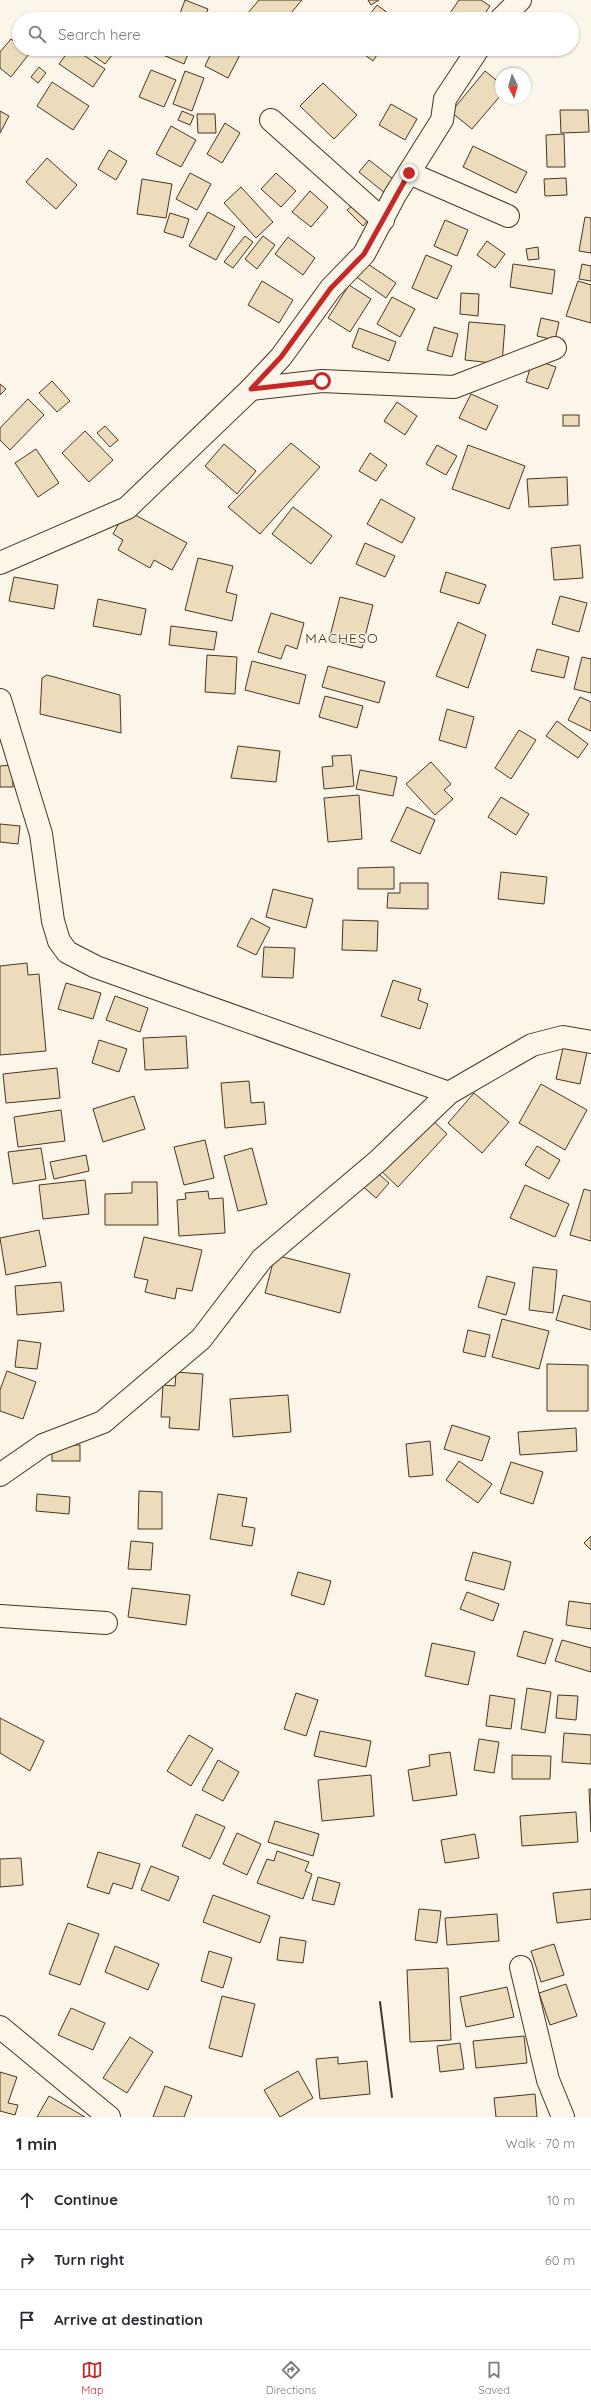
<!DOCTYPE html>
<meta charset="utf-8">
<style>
:root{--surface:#fff;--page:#f7f7f7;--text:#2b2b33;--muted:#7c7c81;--line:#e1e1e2;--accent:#c62828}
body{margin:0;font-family:Quicksand,sans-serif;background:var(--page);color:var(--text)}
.compass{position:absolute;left:495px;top:68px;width:36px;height:36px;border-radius:50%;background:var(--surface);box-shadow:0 1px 3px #0004;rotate:175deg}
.stop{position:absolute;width:12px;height:12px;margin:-9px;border:3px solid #c62828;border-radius:50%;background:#fff}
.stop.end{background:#c62828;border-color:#fff;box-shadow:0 1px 4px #0008}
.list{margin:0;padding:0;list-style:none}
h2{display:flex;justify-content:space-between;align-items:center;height:52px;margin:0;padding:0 16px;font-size:17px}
h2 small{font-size:13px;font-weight:400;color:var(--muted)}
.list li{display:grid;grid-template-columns:26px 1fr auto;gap:12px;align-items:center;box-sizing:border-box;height:60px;padding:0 16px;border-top:1px solid var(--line)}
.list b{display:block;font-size:15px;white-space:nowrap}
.list em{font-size:13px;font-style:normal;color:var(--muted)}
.icon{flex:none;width:22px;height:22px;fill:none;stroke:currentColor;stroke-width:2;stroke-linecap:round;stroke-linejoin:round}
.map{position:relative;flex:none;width:591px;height:2117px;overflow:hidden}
.search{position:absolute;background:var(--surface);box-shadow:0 1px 3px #0004;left:12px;right:12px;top:12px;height:44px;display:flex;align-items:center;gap:10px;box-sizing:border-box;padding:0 14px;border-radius:22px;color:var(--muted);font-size:15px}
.sheet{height:232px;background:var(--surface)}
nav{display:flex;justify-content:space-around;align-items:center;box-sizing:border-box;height:56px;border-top:1px solid var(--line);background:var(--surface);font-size:11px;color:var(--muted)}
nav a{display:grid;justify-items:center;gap:2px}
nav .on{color:var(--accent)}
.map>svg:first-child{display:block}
</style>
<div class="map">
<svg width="591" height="2117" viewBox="0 0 591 2117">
<rect width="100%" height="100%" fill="#fbf6e9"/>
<g fill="#ecdcbc" stroke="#4a3520">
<path d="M185,0L208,9L204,19H178Z"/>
<path d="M259,0H302L286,19H254L247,14Z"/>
<path d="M368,0H379L371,5Z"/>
<path d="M459,0H481L490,6L481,19H446Z"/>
<path d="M377,5L396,19H366Z"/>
<path d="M11,39L19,45V49H24L29,54L11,77L0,68V52Z"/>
<path d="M40,49H51L48,54Z"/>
<path d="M70,49H74L105,69L93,87L59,64Z"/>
<path d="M85,49H106L113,54L105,64Z"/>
<path d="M166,49H190L184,64L163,55Z"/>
<path d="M213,49H243L228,78L205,66Z"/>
<path d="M357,49H381L373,61Z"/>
<path d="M39,67L46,73L38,83L31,77Z"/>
<path d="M151,70L176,80L164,107L139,97Z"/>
<path d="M185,71L204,78L192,111L173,104Z"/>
<path d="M485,71L501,84V95L472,129L451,112Z"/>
<path d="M52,82L89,106L73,130L37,106Z"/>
<path d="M323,83L357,115L334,139L300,106Z"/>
<path d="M391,104L417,119L405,140L379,125Z"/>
<path d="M560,110H588L589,132L561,133Z"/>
<path d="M0,111L9,116L0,133Z"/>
<path d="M182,111L194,116L190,125L178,120Z"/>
<path d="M197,114H215L216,133H198Z"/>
<path d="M225,123L240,133L222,163L207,154Z"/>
<path d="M171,126L196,140L181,167L156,154Z"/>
<path d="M564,134L565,167H547L546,135Z"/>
<path d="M473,146L527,172L516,193L463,167Z"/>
<path d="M109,150L127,161L116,180L98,169Z"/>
<path d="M47,158L77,185L56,209L26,182Z"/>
<path d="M369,160L397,182L386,194L359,172Z"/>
<path d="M190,173L211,184L197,210L176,199Z"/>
<path d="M276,173L296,191L281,207L261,189Z"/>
<path d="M566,178L567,195L545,196L544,179Z"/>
<path d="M142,179L172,184L166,218L137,214Z"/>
<path d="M241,187L273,222L256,238L224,203Z"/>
<path d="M310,191L328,207L311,227L292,212Z"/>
<path d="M355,203L369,219L363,226L347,210Z"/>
<path d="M208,212L235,227L216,260L189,246Z"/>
<path d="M170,213L189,219L183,238L164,232Z"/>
<path d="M585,217L591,218V253L579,251Z"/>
<path d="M445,220L468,230L457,256L434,246Z"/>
<path d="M245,236L253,242L233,268L224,262Z"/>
<path d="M263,236L275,245L257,269L245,259Z"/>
<path d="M288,237L315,258L303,275L275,254Z"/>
<path d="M487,241L505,254L495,268L477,255Z"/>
<path d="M538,247L539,259L528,260L526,249Z"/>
<path d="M426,255L452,266L437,299L412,288Z"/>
<path d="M365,262L396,283L386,298L355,276Z"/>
<path d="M513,264L555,270L552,294L510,287Z"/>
<path d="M582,264L591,266V281L579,279Z"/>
<path d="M262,281L293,300L279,323L248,305Z"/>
<path d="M578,281L591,285V323L566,316Z"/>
<path d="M349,285L371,299L350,332L328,318Z"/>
<path d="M461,293L479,294L478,316L460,314Z"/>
<path d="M392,297L415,309L400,337L377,324Z"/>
<path d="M541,318L559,322L555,340L537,336Z"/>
<path d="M469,322L505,325L502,364L465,360Z"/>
<path d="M434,327L458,334L452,357L427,350Z"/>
<path d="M359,328L396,342L389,361L352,347Z"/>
<path d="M533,359L556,367L548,389L526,382Z"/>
<path d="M52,381L70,401L57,412L39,393Z"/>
<path d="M0,384L6,389L0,395Z"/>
<path d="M471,394L498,406L486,430L459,418Z"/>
<path d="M28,399L44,415L10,450L0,440V428Z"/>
<path d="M397,402L417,416L405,435L384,421Z"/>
<rect x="563" y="415" width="16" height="11"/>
<path d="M105,426L118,440L110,447L97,433Z"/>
<path d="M85,431L113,460L89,482L62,453Z"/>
<path d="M291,443L320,467L260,534L228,507Z"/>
<path d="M224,444L256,471L237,494L205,466Z"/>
<path d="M437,445L457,456L446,475L426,464Z"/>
<path d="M468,445L525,466L509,509L452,489Z"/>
<path d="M36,449L59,483L38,497L15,463Z"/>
<path d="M370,453L387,465L376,481L359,471Z"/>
<path d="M567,477L568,505L529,507L527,479Z"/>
<path d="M381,499L415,518L402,543L367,524Z"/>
<path d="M293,507L332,536L311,564L272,534Z"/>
<path d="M126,510L187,543L172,570L154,560L150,568L118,550L123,540L113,534Z"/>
<path d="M365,543L395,556L385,577L356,564Z"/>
<path d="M580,545L583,578L554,580L551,548Z"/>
<path d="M198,558L233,566L226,592L237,595L232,621L185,610Z"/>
<path d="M446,572L486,585L479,604L440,592Z"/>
<path d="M14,577L58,585L54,609L9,601Z"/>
<path d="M560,596L587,603L579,632L552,624Z"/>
<path d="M340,597L373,605L362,648L329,640Z"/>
<path d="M98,599L146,609L141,635L93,626Z"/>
<path d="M271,613L304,623L297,649L286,645L281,659L258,652Z"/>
<path d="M458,622L486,635L468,688L436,676Z"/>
<path d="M171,626L217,632L214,650L169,645Z"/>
<path d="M537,649L569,657L564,678L531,671Z"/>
<path d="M207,655L237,657L235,694L205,692Z"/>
<path d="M582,657L591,659V693L574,689Z"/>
<path d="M252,661L306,675L299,704L245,690Z"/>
<path d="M328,666L385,682L379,703L322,687Z"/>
<path d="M47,675L120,695L121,733L40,714L42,678Z"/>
<path d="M325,696L363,706L357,728L319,717Z"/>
<path d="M580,697L591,702V731L568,720Z"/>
<path d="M447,709L474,717L466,748L439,740Z"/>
<path d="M557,721L588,744L578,758L546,736Z"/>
<path d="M519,730L536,740L511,779L495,768Z"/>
<path d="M238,746L280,751L276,782L231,778Z"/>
<path d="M351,755L354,786L324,789L322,767L333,766L332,756Z"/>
<path d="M431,762L451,784L444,790L453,799L435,815L406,784Z"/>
<path d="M12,765L13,787H0V766Z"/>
<path d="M360,770L397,777L393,796L356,789Z"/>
<path d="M359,795L362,839L328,842L324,798Z"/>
<path d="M501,797L529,814L516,835L488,817Z"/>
<path d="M407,807L435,820L420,854L391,841Z"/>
<path d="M0,824L20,826L18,844L0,842Z"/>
<path d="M394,867V889H358V868Z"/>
<path d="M501,872L547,877L544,904L498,899Z"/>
<path d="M400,883H428V909L387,908L388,893H400Z"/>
<path d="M273,889L313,899L306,928L266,917Z"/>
<path d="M251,918L270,928L256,955L237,946Z"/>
<path d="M343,920L378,921L377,951L342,950Z"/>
<path d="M264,947L295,948L293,978L262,977Z"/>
<path d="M27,963L28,975L39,974L46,1051L0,1055V966Z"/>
<path d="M393,980L421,989L418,1000L428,1004L420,1029L381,1016Z"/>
<path d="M66,983L101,993L93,1019L58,1009Z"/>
<path d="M115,996L148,1008L140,1032L106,1020Z"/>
<path d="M186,1036L188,1068L145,1070L143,1038Z"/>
<path d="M565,1039L589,1043L580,1084L556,1079Z"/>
<path d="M99,1040L127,1049L119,1072L92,1063Z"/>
<path d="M57,1068L60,1098L6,1103L3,1074Z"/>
<path d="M249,1081L251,1103L264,1102L266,1124L225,1128L221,1083Z"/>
<path d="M541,1084L587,1110L565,1150L519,1123Z"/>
<path d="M474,1093L509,1122L482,1153L448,1123Z"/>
<path d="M134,1096L145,1129L103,1142L93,1109Z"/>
<path d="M61,1110L65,1141L18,1147L14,1117Z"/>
<path d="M428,1116L447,1134L398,1187L377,1167Z"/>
<path d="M205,1140L214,1178L184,1185L174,1147Z"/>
<path d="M537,1146L560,1160L549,1179L525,1165Z"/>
<path d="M41,1148L46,1179L13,1184L8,1152Z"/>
<path d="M252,1148L267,1204L238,1211L224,1156Z"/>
<path d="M86,1155L89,1171L54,1179L50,1162Z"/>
<path d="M373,1169L389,1183L376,1198L360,1184Z"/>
<path d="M85,1180L89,1214L43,1219L39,1185Z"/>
<path d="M132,1182H157L158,1225H105V1194L132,1193Z"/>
<path d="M525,1185L569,1204L555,1237L510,1218Z"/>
<path d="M584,1189L591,1191V1241L570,1235Z"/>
<path d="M208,1191L209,1199L223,1198L225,1233L179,1236L177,1200L186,1199L185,1193Z"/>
<path d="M39,1230L46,1266L6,1275L0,1238Z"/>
<path d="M144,1237L202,1250L192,1291L177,1288L175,1299L145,1292L148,1280L134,1277Z"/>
<path d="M275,1255L350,1274L340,1313L265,1293Z"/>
<path d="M533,1267L557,1270L553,1313L529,1310Z"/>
<path d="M487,1276L515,1283L506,1315L478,1307Z"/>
<path d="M61,1282L64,1311L17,1315L15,1286Z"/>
<path d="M563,1295L591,1302V1330L556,1320Z"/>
<path d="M502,1319L549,1331L539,1369L492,1357Z"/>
<path d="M468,1330L490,1335L485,1357L463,1352Z"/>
<path d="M18,1340L41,1343L37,1369L15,1367Z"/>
<path d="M547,1364L588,1365V1411H547Z"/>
<path d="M7,1371L36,1382L23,1419L0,1411V1390Z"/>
<path d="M176,1372L203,1374L199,1430L169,1428L170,1417H161L163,1385L175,1386Z"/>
<path d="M288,1395L291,1432L233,1437L230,1399Z"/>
<path d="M452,1425L490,1437L482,1461L444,1449Z"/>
<path d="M576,1428L577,1451L520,1455L518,1432Z"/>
<path d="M430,1441L433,1475L409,1477L406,1444Z"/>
<rect x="52" y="1445" width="28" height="16"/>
<path d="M459,1461L492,1484L478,1503L446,1480Z"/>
<path d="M511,1462L543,1472L533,1504L500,1493Z"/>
<path d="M139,1491L162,1492V1529H138Z"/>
<path d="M37,1494L70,1497L69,1514L36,1511Z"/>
<path d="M218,1494L247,1498L242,1526L255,1528L252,1546L210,1539Z"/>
<path d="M591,1536V1550L584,1543Z"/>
<path d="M131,1541L153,1543L151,1570L128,1569Z"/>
<path d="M473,1552L511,1562L504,1590L465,1580Z"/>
<path d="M298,1572L331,1581L324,1605L291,1595Z"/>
<path d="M132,1588L190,1595L186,1625L128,1617Z"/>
<path d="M467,1592L499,1604L493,1621L460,1609Z"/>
<path d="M569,1601L591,1604V1629L566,1625Z"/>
<path d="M524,1631L553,1639L545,1664L517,1656Z"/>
<path d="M562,1640L591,1648V1672L555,1661Z"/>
<path d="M432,1643L475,1652L468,1685L425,1676Z"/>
<path d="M527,1688L551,1692L545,1733L521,1729Z"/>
<path d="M296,1693L318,1700L306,1736L284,1729Z"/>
<path d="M490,1695L515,1699L511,1729L486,1726Z"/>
<path d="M558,1695L578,1696L576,1720L556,1718Z"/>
<path d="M0,1718L44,1741L30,1771L0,1753Z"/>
<path d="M320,1731L371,1741L366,1767L314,1756Z"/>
<path d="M564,1733L591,1735V1764L562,1762Z"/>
<path d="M189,1735L213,1749L191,1786L167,1771Z"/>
<path d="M479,1739L499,1742L494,1773L474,1770Z"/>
<path d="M450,1752L457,1795L413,1801L408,1770L430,1766L429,1755Z"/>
<path d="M512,1755L551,1756L550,1779H512Z"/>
<path d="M218,1760L239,1772L223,1801L202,1790Z"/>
<path d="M371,1775L374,1816L322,1821L318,1780Z"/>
<path d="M589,1789H591V1832Z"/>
<path d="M576,1812L578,1842L522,1846L520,1816Z"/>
<path d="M196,1814L225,1827L210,1859L182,1846Z"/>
<path d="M275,1821L319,1834L313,1856L268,1842Z"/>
<path d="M237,1833L261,1844L247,1875L223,1864Z"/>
<path d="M475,1834L479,1858L445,1863L441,1840Z"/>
<path d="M277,1851L309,1862L305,1871L312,1874L303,1899L257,1883L267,1859L274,1861Z"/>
<path d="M98,1852L140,1864L132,1889L113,1883L109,1894L87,1887Z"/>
<path d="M21,1858L23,1885L0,1887V1859Z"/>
<path d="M151,1866L179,1877L169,1901L141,1890Z"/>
<path d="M318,1877L340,1883L334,1905L312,1900Z"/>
<path d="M591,1889V1919L557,1923L553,1893Z"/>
<path d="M213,1895L270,1916L260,1943L203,1922Z"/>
<path d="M419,1909L441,1911L437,1943L415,1940Z"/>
<path d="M497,1914L499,1941L447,1945L445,1918Z"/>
<path d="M68,1923L99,1934L80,1985L49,1974Z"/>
<path d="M280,1937L306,1941L303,1963L277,1960Z"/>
<path d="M554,1944L564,1975L541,1982L531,1951Z"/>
<path d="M115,1946L159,1964L148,1990L105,1972Z"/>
<path d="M209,1951L232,1958L223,1988L201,1981Z"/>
<path d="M448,1968L451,2040L410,2042L407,1970Z"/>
<path d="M566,1984L577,2016L550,2025L539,1993Z"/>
<path d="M507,1987L514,2017L466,2027L460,1997Z"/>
<path d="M222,1996L255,2004L242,2057L209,2048Z"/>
<path d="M71,2008L105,2023L93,2050L58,2035Z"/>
<path d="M524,2036L527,2063L476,2068L473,2041Z"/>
<path d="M130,2037L153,2052L127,2093L103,2078Z"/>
<path d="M460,2043L464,2069L440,2072L437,2046Z"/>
<path d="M338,2057V2064L367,2061L370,2094L320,2099L316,2059Z"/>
<path d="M298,2071L313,2098L280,2117L264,2090Z"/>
<path d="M0,2072L17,2077L8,2103L18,2105L15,2115L0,2111Z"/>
<path d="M165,2086L192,2096L184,2117H153Z"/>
<path d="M535,2094L537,2117H496L494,2098Z"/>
<path d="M49,2096L85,2117H37Z"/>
</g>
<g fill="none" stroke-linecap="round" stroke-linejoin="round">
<defs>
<g id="minor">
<path d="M501,19L520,0"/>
<path d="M271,120L383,220"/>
<path d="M409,173L508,216"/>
<path d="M251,389L322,381L454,387L555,348"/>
<path d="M0,563L127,508L251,389L281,357L331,288L364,254L395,195L442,120L445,99L478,49"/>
<path d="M0,700L41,834L53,921L59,941L67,952L96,967L449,1093"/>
<path d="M0,1475L43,1445L103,1422L201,1339L262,1259L378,1161L449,1093L532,1045L563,1037L591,1042"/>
<path d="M0,1616L106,1623"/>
<path d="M521,1967L548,2080L563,2117"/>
<path d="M0,2027L109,2117"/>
</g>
</defs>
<use href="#minor" stroke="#4a3520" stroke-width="24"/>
<use href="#minor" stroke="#fbf6e9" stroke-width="22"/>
<path stroke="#4a3520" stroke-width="2" d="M380,2002L392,2097"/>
</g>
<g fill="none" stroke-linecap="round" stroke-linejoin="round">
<path stroke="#c62828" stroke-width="5" d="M322,381L251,389L281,357L331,288L364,254L409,173"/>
</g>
<g text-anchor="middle" stroke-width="3" stroke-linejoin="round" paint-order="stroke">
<g font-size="14" letter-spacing="1" fill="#4a3520" stroke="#fbf6e9">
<text x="342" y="643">MACHESO</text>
</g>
</g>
</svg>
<svg class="compass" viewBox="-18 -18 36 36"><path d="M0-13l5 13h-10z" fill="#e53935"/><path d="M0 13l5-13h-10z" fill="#7c7c81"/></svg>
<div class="stop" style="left:322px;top:381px"></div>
<div class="stop end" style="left:409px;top:173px"></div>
<div class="search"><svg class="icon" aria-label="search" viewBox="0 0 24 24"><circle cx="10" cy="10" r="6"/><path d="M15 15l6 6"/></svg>Search here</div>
</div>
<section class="sheet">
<h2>1 min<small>Walk · 70 m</small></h2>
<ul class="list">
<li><svg class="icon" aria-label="ahead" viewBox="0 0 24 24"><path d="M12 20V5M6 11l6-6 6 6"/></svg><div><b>Continue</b></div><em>10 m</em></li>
<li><svg class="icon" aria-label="right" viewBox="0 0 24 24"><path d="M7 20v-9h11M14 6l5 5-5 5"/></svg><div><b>Turn right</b></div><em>60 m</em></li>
<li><svg class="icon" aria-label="arrive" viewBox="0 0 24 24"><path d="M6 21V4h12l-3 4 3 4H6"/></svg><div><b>Arrive at destination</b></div></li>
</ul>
</section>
<nav>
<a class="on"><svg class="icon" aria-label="map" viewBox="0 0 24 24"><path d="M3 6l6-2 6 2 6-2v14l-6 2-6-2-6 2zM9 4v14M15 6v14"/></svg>Map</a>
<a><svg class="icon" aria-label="directions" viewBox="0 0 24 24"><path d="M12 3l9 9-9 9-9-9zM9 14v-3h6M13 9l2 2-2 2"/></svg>Directions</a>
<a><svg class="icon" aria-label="saved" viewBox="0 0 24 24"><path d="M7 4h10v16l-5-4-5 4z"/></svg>Saved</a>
</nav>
